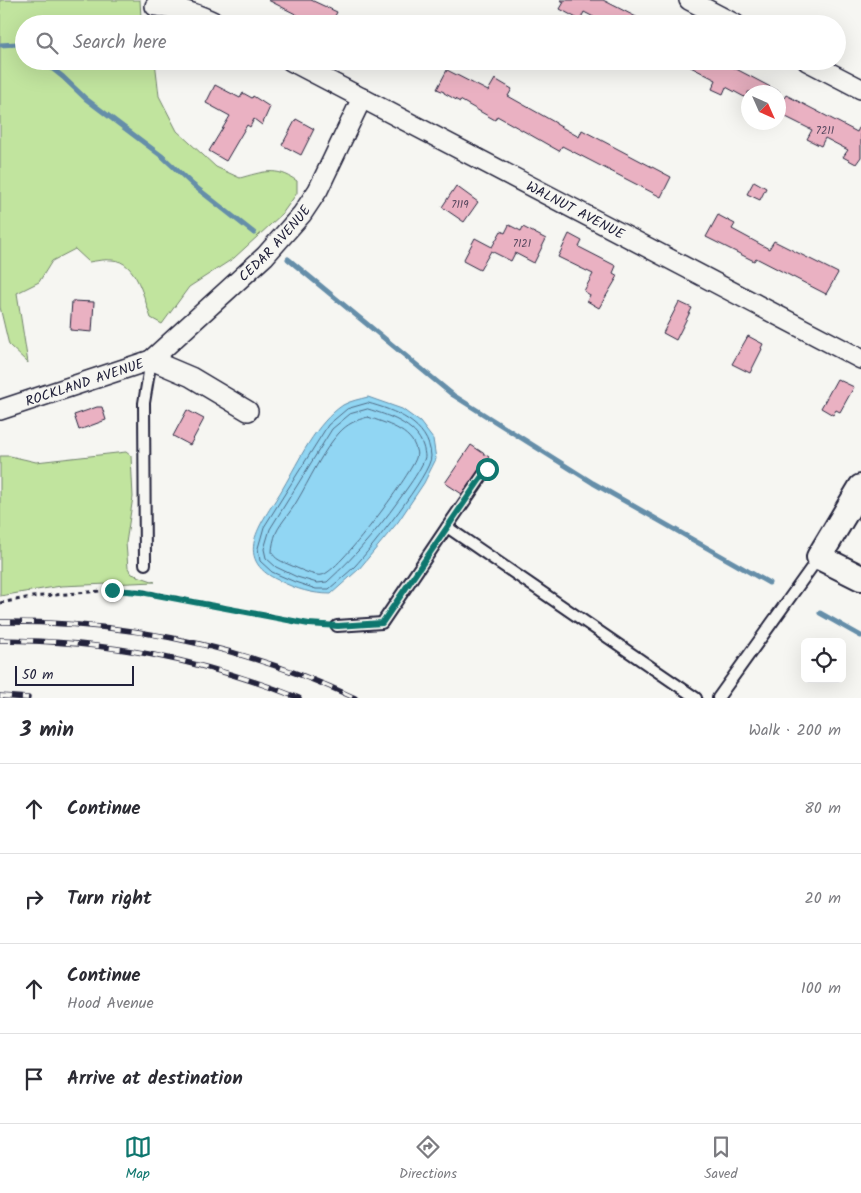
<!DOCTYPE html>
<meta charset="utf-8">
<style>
:root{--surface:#fff;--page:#f7f7f7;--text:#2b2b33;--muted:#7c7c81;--line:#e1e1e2;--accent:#0f766e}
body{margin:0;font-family:Kalam,sans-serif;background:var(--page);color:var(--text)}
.controls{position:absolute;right:15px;bottom:15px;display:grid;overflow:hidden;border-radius:8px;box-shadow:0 5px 20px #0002}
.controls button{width:45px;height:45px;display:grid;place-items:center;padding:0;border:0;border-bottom:1px solid var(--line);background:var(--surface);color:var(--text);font:25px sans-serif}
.compass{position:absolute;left:741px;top:85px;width:45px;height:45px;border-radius:50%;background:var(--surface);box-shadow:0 5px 20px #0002;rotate:135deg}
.scale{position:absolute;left:15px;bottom:12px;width:119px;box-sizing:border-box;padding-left:5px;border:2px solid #22223b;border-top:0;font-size:14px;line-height:18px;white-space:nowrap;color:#22223b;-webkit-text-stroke:4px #f6f6f2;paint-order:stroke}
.stop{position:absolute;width:15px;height:15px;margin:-11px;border:4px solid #0f766e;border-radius:50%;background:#fff}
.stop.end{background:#0f766e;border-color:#fff;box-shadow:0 1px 5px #0008}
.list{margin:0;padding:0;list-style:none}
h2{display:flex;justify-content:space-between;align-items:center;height:65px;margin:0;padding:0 20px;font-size:21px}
h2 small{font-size:16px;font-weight:400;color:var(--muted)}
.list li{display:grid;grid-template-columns:32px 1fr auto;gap:15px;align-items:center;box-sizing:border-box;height:90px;padding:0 20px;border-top:1px solid var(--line)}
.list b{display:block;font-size:19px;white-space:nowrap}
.list p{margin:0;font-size:16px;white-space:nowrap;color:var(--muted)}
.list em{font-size:16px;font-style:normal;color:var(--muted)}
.icon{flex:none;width:28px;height:28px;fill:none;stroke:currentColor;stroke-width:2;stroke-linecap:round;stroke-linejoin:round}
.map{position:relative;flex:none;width:861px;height:698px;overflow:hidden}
.search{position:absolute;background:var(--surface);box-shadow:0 5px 20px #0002;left:15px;right:15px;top:15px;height:55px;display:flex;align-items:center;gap:12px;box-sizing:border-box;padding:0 18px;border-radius:28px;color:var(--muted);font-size:19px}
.sheet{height:425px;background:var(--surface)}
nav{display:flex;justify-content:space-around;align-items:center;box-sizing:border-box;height:70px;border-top:1px solid var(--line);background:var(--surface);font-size:14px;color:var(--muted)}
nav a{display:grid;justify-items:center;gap:2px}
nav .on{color:var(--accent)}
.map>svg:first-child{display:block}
</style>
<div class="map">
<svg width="861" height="698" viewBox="0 0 861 698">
<rect width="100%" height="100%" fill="#f6f6f2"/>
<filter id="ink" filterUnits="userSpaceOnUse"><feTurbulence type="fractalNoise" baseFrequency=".02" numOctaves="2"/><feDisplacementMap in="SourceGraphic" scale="10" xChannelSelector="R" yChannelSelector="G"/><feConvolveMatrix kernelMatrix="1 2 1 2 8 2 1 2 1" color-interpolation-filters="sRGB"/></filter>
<g filter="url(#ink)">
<g fill="#c1e49e" stroke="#72836c">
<path d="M0,0H140L141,18L146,24H24V61H155L159,96L177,131L216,167L240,178C262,172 276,166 297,181V193L282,214L234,258L189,287L162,324L151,318C144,299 137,261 112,260C104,259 96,261 89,262L75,249L52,261L39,282L17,293L28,363L9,345L0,307Z"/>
<path d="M126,452L131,456L133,497L126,543L128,568L132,574L155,582L61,586L0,596V456H10L36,462Z"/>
</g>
<path fill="#91d6f3" stroke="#658ea9" d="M368,397L402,409L420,422L433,439L436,459L424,483L398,522L359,569L331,594C312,594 296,589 280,581C228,558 265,519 283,488C300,459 315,424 343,405C350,401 360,399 368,397Z"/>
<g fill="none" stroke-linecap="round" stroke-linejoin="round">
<g stroke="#4e6a85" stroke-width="1">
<path d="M368,403C394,410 429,423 431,456C432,473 369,551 355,566C347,574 338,581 329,589H316L295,582L272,572L260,561L258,548L264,527L328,425L347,409Z"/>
<path d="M368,409C387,415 416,424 423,446C424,449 425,454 425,457C423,465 413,480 408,487C384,522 358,554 327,582L317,583L297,577L276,567L266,558L264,549L270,529L332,429L350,414Z"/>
<path d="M368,417C385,423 412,430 416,450C417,453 417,455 416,458C410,476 339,572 322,575C315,577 297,568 290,565C283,562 274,559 272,552C272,547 274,538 276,533C281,522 291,512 297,501C309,481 323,450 339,433C347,424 356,420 368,417Z"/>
</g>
<g stroke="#658ea9" stroke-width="5">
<path d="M0,45L17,44L24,48"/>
<path d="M43,61L63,77L86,99L163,157L193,185L254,233"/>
<path d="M288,259L453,395L593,483L769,583"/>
<path d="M820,613L861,636"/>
</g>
</g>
<g fill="#eab1c2" stroke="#22223b">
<path d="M268,0H311L337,12L331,24H315Z"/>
<path d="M560,0H603L650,24H607L584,12L580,20L560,9L564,2Z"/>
<path d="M679,61H721L780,92H748V99L726,87L723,94L712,89L716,80Z"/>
<path d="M447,70L488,91L495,79L512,89L508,96L556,123V124L579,137L582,130L671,177L661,197L562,146L559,151L497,116L495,120L460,100V102L444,93V92L437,89Z"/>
<path d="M215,85L240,98L243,93L252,98L253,96L270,107L262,125L254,119L250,127L247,125L226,161L209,151L230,116L206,103Z"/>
<path d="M786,95L857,132L861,124V157L856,164L843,157L848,150L825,138L821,146L807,139L812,130L778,113V108Z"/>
<path d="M296,119L314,129L301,155L282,145Z"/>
<path d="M754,181L766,188L760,200L747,194Z"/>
<path d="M456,186L478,202L464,222L442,207Z"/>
<path d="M718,215L735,224L732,229L769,249L774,241L838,273L826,294L756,258L754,261L706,237Z"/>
<path d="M509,225L521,231L523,227L546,239L534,263L515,253L511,261L491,251L480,270L463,261L475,238L492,247L501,231L505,233Z"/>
<path d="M569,234L582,241L579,247L616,266L613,273L618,276L599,308L587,301L590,295L584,291L593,274L558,257Z"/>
<path d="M72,301L94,302L92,332L70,330Z"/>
<path d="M679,302L692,308L676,340L663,333Z"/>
<path d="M748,336L763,344L761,348L762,349L750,373L732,364Z"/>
<path d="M837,379L854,387L840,412L836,410L833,415L821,408Z"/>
<path d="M97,407H102L106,420L79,430L74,415Z"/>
<path d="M187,410L204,419L190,445L173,436Z"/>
<path d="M471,445L489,457L462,494L445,483Z"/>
</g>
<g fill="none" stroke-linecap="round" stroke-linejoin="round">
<defs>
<g id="service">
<path d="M447,527L487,469"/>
<path d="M145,564L144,403L151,360"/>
<path d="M337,626L382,623L447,527L696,698"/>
<path d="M718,698L819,557"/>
</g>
<g id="minor">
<path d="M689,0L735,24"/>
<path d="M155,6C177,7 197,13 218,24"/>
<path id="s1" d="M291,61L861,359"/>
<path d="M807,61L861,89"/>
<path id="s2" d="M151,360L265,256L302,214L318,190L362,98"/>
<path id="s3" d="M0,410L151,360L191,377L248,411"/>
</g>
<path id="tertiary" d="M861,487L819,557L861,578"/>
</defs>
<use href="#service" stroke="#22223b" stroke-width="14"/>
<use href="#minor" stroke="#22223b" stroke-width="22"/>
<use href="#tertiary" stroke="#22223b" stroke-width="28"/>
<path stroke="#22223b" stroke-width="3" stroke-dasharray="4 4" stroke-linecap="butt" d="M0,603L32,597L112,590L141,591L309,624L325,625"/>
<use href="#service" stroke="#f6f6f2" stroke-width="10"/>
<use href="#minor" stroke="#f6f6f2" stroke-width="19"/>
<use href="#tertiary" stroke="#f6f6f2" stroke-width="24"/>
<defs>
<g id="rail">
<path d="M0,622C123,621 244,646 355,698"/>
<path d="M0,640C108,641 199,659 299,698"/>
<path d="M0,696L28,698"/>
</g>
</defs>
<use href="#rail" stroke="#22223b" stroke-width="5.5"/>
<use href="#rail" stroke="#f6f6f2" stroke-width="4" stroke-dasharray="11" stroke-linecap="butt"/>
</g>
</g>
<g fill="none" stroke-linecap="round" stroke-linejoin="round" filter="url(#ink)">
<path stroke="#0f766e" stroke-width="6" d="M112,590L141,592L309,624L338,626L382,623L487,469"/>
</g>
<g text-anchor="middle" stroke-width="4" stroke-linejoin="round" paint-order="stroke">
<g font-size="11" fill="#54465d">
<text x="825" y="134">7211</text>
<text x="460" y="208">7119</text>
<text x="522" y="247">7121</text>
</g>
<g font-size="14" fill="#22223b" stroke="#f6f6f2">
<text dy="5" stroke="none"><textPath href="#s1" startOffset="321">WALNUT AVENUE</textPath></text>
<text dy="5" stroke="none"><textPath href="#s2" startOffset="170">CEDAR AVENUE</textPath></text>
<text dy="5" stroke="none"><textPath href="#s3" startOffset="89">ROCKLAND AVENUE</textPath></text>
</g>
</g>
</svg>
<div class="controls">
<button><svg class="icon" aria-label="locate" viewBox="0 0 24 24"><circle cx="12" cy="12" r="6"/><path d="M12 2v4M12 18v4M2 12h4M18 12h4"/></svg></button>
</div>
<svg class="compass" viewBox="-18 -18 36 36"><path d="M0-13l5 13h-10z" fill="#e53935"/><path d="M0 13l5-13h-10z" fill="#7c7c81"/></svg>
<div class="scale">50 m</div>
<div class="stop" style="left:487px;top:469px"></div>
<div class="stop end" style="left:112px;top:590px"></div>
<div class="search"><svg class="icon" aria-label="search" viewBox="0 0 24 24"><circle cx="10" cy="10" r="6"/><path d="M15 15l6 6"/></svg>Search here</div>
</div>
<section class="sheet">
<h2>3 min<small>Walk · 200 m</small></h2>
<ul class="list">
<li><svg class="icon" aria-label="ahead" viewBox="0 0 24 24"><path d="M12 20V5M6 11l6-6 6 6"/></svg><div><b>Continue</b></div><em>80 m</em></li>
<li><svg class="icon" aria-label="right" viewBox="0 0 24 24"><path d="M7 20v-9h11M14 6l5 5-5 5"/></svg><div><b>Turn right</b></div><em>20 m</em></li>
<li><svg class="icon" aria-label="ahead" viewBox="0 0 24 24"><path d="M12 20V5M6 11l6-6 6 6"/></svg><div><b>Continue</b><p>Hood Avenue</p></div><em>100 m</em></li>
<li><svg class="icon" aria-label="arrive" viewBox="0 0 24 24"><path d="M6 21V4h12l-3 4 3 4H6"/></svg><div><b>Arrive at destination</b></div></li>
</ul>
</section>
<nav>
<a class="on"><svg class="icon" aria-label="map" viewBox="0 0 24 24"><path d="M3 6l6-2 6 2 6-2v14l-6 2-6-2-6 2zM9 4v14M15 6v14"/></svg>Map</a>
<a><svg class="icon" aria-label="directions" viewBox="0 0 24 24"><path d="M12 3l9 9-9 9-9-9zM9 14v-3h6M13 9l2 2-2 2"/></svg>Directions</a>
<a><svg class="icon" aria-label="saved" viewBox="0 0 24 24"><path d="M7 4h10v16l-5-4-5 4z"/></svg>Saved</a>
</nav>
